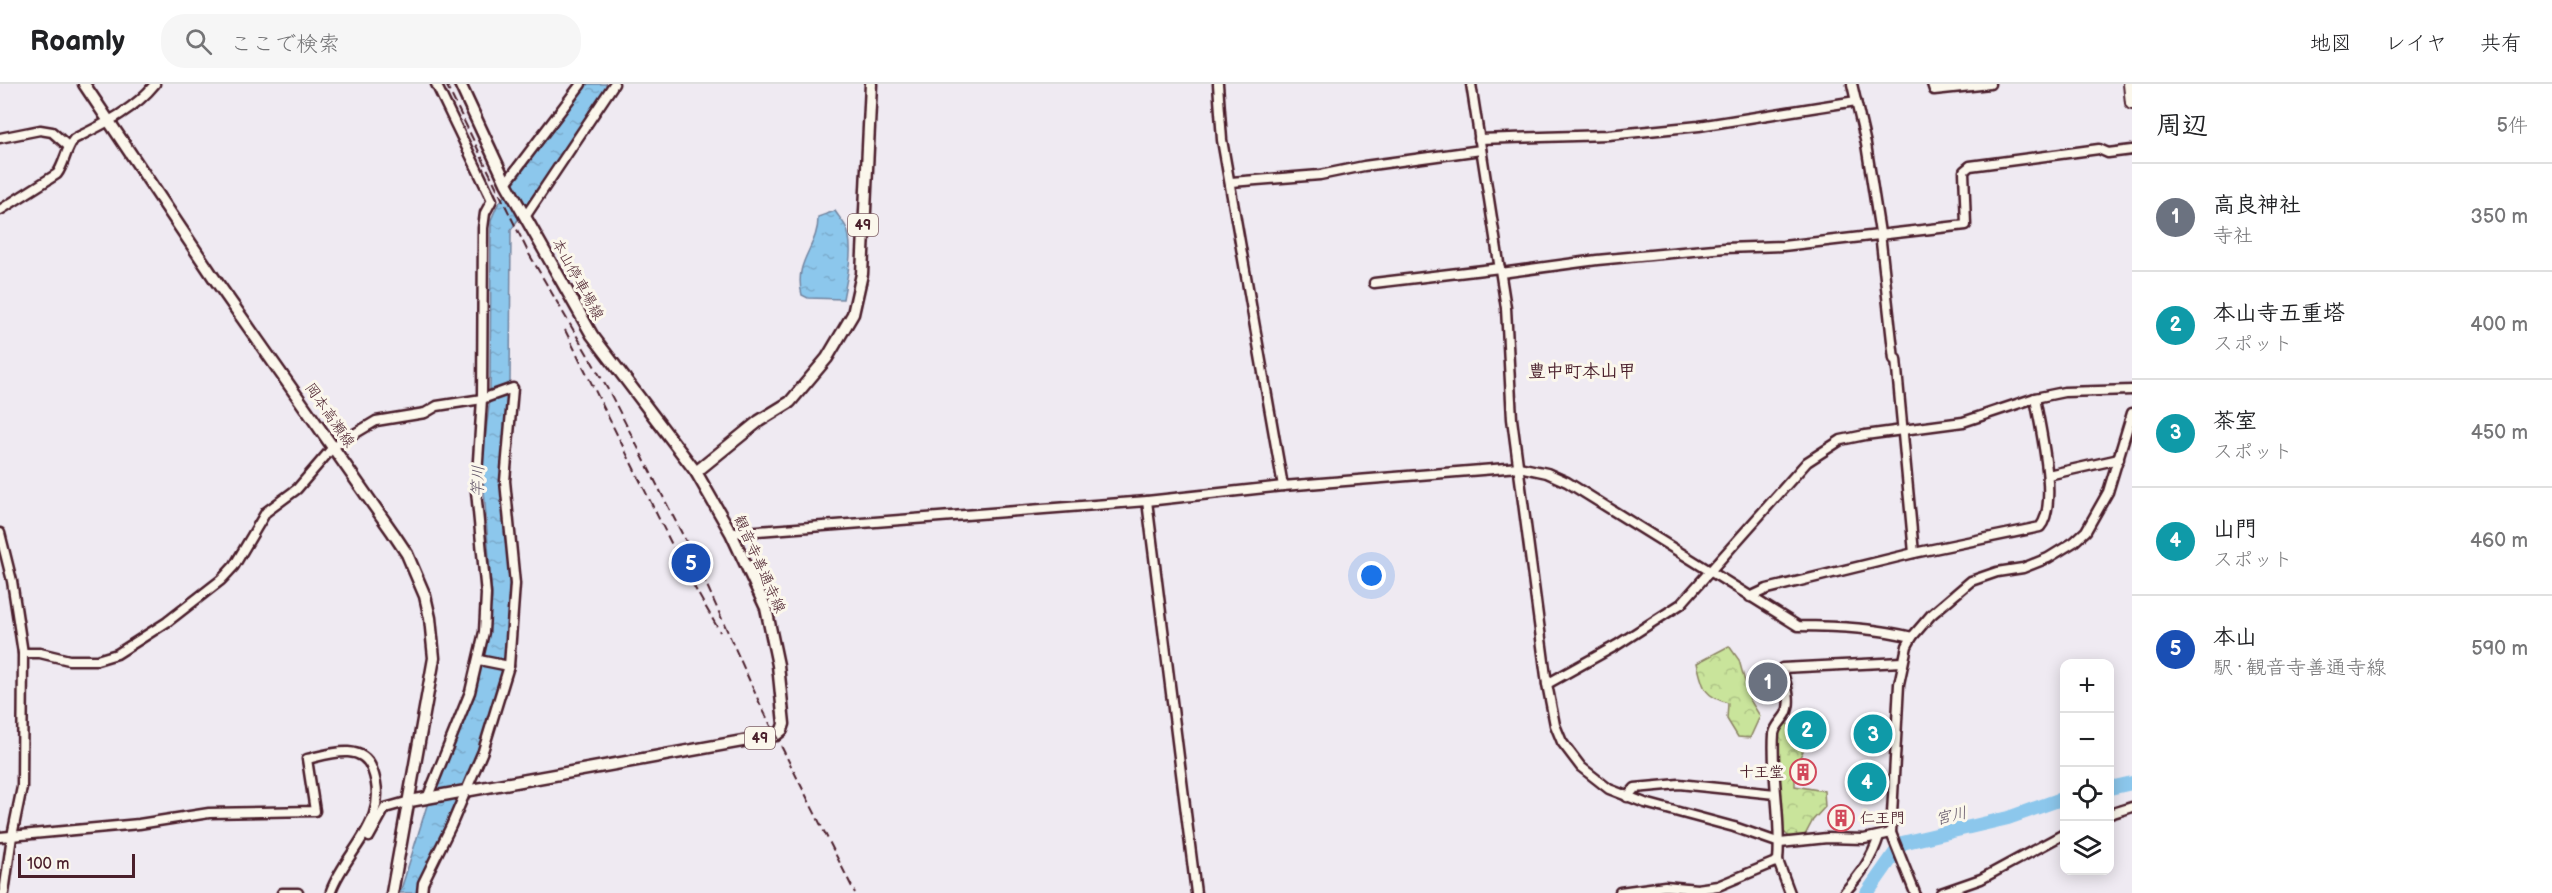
<!DOCTYPE html>
<html lang="ja">
<meta charset="utf-8">
<style>
:root{--surface:#fff;--page:#f6f6f6;--text:#202124;--muted:#757577;--line:#e0e0e0;--accent:#db2777}
body{margin:0;font-family:"Balsamiq Sans","Klee One",sans-serif;background:var(--page);color:var(--text)}
.controls{position:absolute;right:18px;bottom:18px;display:grid;overflow:hidden;border-radius:12px;box-shadow:0 3px 15px #0003}
.controls button{width:54px;height:54px;display:grid;place-items:center;padding:0;border:0;border-bottom:2px solid var(--line);background:var(--surface);color:var(--text);font:30px sans-serif}
.scale{position:absolute;left:18px;bottom:15px;width:117px;box-sizing:border-box;padding-left:6px;border:3px solid #4a1f2b;border-top:0;font-size:16px;line-height:21px;white-space:nowrap;color:#4a1f2b;-webkit-text-stroke:4px #fbf7ec;paint-order:stroke}
.you{position:absolute;left:1372px;top:492px;width:21px;height:21px;margin:-15px;border:4px solid #fff;border-radius:50%;background:#1a73e8;box-shadow:0 0 0 9px #1a73e833}
.badge{display:grid;place-items:center;width:39px;height:39px;border-radius:50%;background:var(--accent);color:#fff;font-size:20px;font-weight:700}
.pin{position:absolute;translate:-50% -50%;border:3px solid #fff;box-shadow:0 2px 6px #0006}
.list{margin:0;padding:0;list-style:none}
h2{display:flex;justify-content:space-between;align-items:center;height:78px;margin:0;padding:0 24px;font-size:26px}
h2 small{font-size:20px;font-weight:400;color:var(--muted)}
.list li{display:grid;grid-template-columns:39px 1fr auto;gap:18px;align-items:center;box-sizing:border-box;height:108px;padding:0 24px;border-top:2px solid var(--line)}
.list b{display:block;font-size:22px;white-space:nowrap}
.list p{margin:0;font-size:20px;white-space:nowrap;color:var(--muted)}
.list em{font-size:20px;font-style:normal;color:var(--muted)}
.icon{flex:none;width:33px;height:33px;fill:none;stroke:currentColor;stroke-width:2;stroke-linecap:round;stroke-linejoin:round}
.map{position:relative;flex:none;width:2132px;height:809px;overflow:hidden}
header{display:flex;align-items:center;gap:36px;box-sizing:border-box;height:84px;padding:0 30px;background:var(--surface);border-bottom:2px solid var(--line)}
header strong{font-size:28px}
nav{display:flex;gap:33px;margin-inline-start:auto;font-size:21px}
.search{width:420px;height:54px;background:var(--page);display:flex;align-items:center;gap:15px;box-sizing:border-box;padding:0 21px;border-radius:24px;color:var(--muted);font-size:22px}
main{display:flex}
aside{flex:1;background:var(--surface)}
.map>svg:first-child{display:block}
</style>
<header>
<strong>Roamly</strong>
<div class="search"><svg class="icon" aria-label="search" viewBox="0 0 24 24"><circle cx="10" cy="10" r="6"/><path d="M15 15l6 6"/></svg>ここで検索</div>
<nav><a>地図</a><a>レイヤ</a><a>共有</a></nav>
</header>
<main>
<div class="map">
<svg width="2132" height="809" viewBox="0 0 2132 809">
<defs>
<pattern id="forest-crowns" width="20" height="18" patternUnits="userSpaceOnUse" patternTransform="scale(1.5)"><rect width="20" height="18" fill="#c9e49b"/><path d="M2 6a3 3 0 1 1 6 0M12 15a3 3 0 1 1 6 0" fill="none" stroke="#aec386"/></pattern>
<pattern id="water-ripples" width="26" height="14" patternUnits="userSpaceOnUse" patternTransform="scale(1.5)"><rect width="26" height="14" fill="#8cc7ec"/><path d="M2 4q2-2 4 0t4 0M15 11q2-2 4 0t4 0" fill="none" stroke="#7aaacb"/></pattern>
</defs>
<rect width="100%" height="100%" fill="#efeaf2"/>
<filter id="ink" filterUnits="userSpaceOnUse"><feTurbulence type="fractalNoise" baseFrequency=".0167" numOctaves="2"/><feDisplacementMap in="SourceGraphic" scale="12" xChannelSelector="R" yChannelSelector="G"/><feConvolveMatrix kernelMatrix="1 2 1 2 8 2 1 2 1" color-interpolation-filters="sRGB"/></filter>
<g filter="url(#ink)">
<g fill="url(#forest-crowns)" stroke="#8a8263" stroke-width="1.5">
<path d="M1729,562L1739,576L1750,616L1760,632L1750,654L1738,653L1727,635L1728,619C1703,612 1703,603 1697,579Z"/>
<path d="M1785,639L1802,647L1803,667L1795,683V702L1824,707L1825,723L1813,736L1805,751L1790,754L1780,744L1776,649Z"/>
</g>
<g fill="url(#water-ripples)" stroke="#72849f" stroke-width="1.5">
<path d="M586,0H610L511,146L510,302L502,399L510,487L505,584L485,652L420,809H400L428,718L465,631L483,578L492,514L482,379L490,314L491,136L497,122Z"/>
<path d="M835,127C838,132 843,137 846,143C855,163 847,193 843,215L808,214L802,211C793,176 819,163 818,133Z"/>
</g>
<g fill="none" stroke-linecap="round" stroke-linejoin="round">
<g stroke="#8cc7ec" stroke-width="14">
<path d="M2110,704L2132,699"/>
<path d="M1867,809L1902,759L2008,734L2064,714"/>
</g>
<defs>
<g id="minor">
<path d="M1218,0L1222,56L1283,402"/>
<path d="M1471,0L1506,224L1512,335L1547,600L1555,641L1562,658L1581,683L1609,705L1645,719L1734,743L1780,759L1827,754L1864,755L1891,749"/>
<path d="M1852,0L1866,60L1880,149L1894,275"/>
<path d="M1932,0L1934,6L1990,0"/>
<path d="M0,54L40,46L52,48L68,62"/>
<path d="M1479,55L1608,51L1699,42L1856,17"/>
<path d="M1231,98L1320,91L1364,82L1481,66"/>
<path d="M506,99L581,0"/>
<path d="M0,126L57,90C65,79 65,66 74,55C104,40 134,26 155,0"/>
<path d="M525,133L614,0"/>
<path d="M1501,189L1597,176L1725,164L1783,162L1966,141L1964,87L1970,82L2099,65L2108,69L2132,66"/>
<path d="M1374,199L1500,184"/>
<path d="M1896,275L1914,469"/>
<path d="M2048,391L2119,375"/>
<path d="M1147,417L1196,809"/>
<path d="M0,449L12,497L23,569L22,703L12,752L4,809"/>
<path d="M731,449L1147,417L1283,402L1519,383L1547,389L1567,398L1798,542C1836,542 1875,544 1912,553"/>
<path d="M1750,513L1767,505L1914,469L2040,443C2059,421 2040,343 2035,314"/>
<path d="M23,569H40L69,576H97L117,570L167,538L221,496L234,482L266,428L297,405L334,362L376,337L425,329L437,322L482,315L513,304L505,397L515,500L509,582L483,667L451,742L423,799L422,809"/>
<path d="M479,576L509,582"/>
<path d="M1547,600L1617,561L1681,520L1807,378L1841,356L1865,351L1963,338L2035,314L2064,308L2132,306"/>
<path d="M428,712L470,608L484,548L486,510L476,407L482,315L483,144L485,129L492,116L436,0"/>
<path d="M1627,713L1635,704L1679,700L1775,710"/>
<path d="M2110,730L2132,723"/>
<path d="M0,753L139,740L209,729L315,727L307,675C329,670 362,658 372,685C392,737 347,764 331,807"/>
<path d="M369,753L385,724L410,717"/>
<path d="M1778,777L1790,809"/>
<path d="M1620,808L1665,802L1697,805L1718,802L1778,777C1782,735 1771,692 1774,650C1775,642 1782,637 1786,630C1793,616 1785,598 1782,584L1902,578"/>
<path d="M282,809H298"/>
<path d="M1844,809C1860,791 1872,775 1879,752"/>
<path d="M1915,809L1891,749L1899,600L1907,562L1912,553L1931,531L1971,497L1997,488L2023,484L2048,474L2074,458L2086,447L2108,408L2132,329"/>
<path d="M1941,809L1981,795L2064,750"/>
</g>
<g id="major">
<path d="M84,0L214,194L393,449L407,470L425,512L430,534L434,574L392,809"/>
<path d="M696,388L759,337L790,318L827,274L853,230L862,190L871,0"/>
<path d="M410,717L776,651L782,646L784,640L778,581L766,524L731,449L696,388L592,251L506,99L460,0"/>
</g>
<path id="highway" d="M2130,0L2132,19"/>
</defs>
<use href="#minor" stroke="#4a1f2b" stroke-width="13"/>
<use href="#major" stroke="#4a1f2b" stroke-width="15"/>
<use href="#highway" stroke="#4a1f2b" stroke-width="16"/>
<use href="#minor" stroke="#fbf7ec" stroke-width="8"/>
<use href="#major" stroke="#fbf7ec" stroke-width="10"/>
<use href="#highway" stroke="#fbf7ec" stroke-width="12"/>
<g stroke="#4a1f2b" stroke-width="2" stroke-dasharray="9 4.5" stroke-linecap="butt">
<path d="M446,0L529,170L610,309L696,477L760,620L855,809"/>
<path d="M565,246L684,485L720,548"/>
</g>
</g>
</g>
<defs>
<symbol id="building-ring" viewBox="-11 -11 22 22"><circle r="9.5" fill="#fbf7ec" stroke="#d1495b" stroke-width="1.5"/><path d="M-4-6H4V6H1V3H-1V6H-4ZM-2.5-4.3h1.7v1.8h-1.7ZM.8-4.3h1.7v1.8H.8ZM-2.5-1h1.7V.8h-1.7ZM.8-1h1.7V.8H.8Z" fill="#d1495b"/></symbol>
</defs>
<g fill-rule="evenodd">
<use href="#building-ring" x="1788" y="673" width="30" height="30"/>
<use href="#building-ring" x="1826" y="719" width="30" height="30"/>
</g>
<g text-anchor="middle" stroke-width="6" stroke-linejoin="round" paint-order="stroke">
<g fill="#fbf7ec" stroke="#7f6065" stroke-width="1.5">
<rect x="848" y="130" width="30" height="22" rx="4.5"/>
<rect x="745" y="643" width="30" height="22" rx="4.5"/>
</g>
<g font-size="14" font-weight="bold" fill="#4a1f2b">
<text x="863" y="146">49</text>
<text x="760" y="659">49</text>
</g>
<g font-size="15" fill="#4a1f2b" stroke="#fbf7ec">
<text transform="translate(578 195) rotate(61)" y="5">本山停車場線</text>
<text transform="translate(330 331) rotate(55)" y="5">岡本高瀬線</text>
<text transform="translate(760 480) rotate(66)" y="5">観音寺善通寺線</text>
</g>
<g font-size="15" font-weight="bold" fill="#4a1f2b" stroke="#fbf7ec" text-anchor="end">
<text x="1784" y="693">十王堂</text>
<text x="1860" y="739" text-anchor="start">仁王門</text>
</g>
<g font-size="16" font-style="italic" fill="#5e5165" stroke="#fbf7ec">
<text transform="translate(477 397) rotate(-88)" y="6">竿川</text>
<text transform="translate(1951 731) rotate(-13)" y="6">宮川</text>
</g>
<g font-size="18" font-weight="bold" fill="#4a1f2b" stroke="#fbf7ec">
<text x="1582" y="293">豊中町本山甲</text>
</g>
</g>
</svg>
<div class="controls">
<button>+</button>
<button>−</button>
<button><svg class="icon" aria-label="locate" viewBox="0 0 24 24"><circle cx="12" cy="12" r="6"/><path d="M12 2v4M12 18v4M2 12h4M18 12h4"/></svg></button>
<button><svg class="icon" aria-label="layers" viewBox="0 0 24 24"><path d="M12 4l9 5-9 5-9-5zM3 14l9 5 9-5"/></svg></button>
</div>
<div class="scale">100 m</div>
<div class="you"></div>
<div class="pin badge" style="left:1768px;top:598px;background:#6b7280">1</div>
<div class="pin badge" style="left:1807px;top:646px;background:#0f9aa8">2</div>
<div class="pin badge" style="left:1873px;top:650px;background:#0f9aa8">3</div>
<div class="pin badge" style="left:1867px;top:698px;background:#0f9aa8">4</div>
<div class="pin badge" style="left:691px;top:479px;background:#1a4fb4">5</div>
</div>
<aside>
<h2>周辺<small>5件</small></h2>
<ul class="list">
<li><span class="badge" style="background:#6b7280">1</span><div><b>高良神社</b><p>寺社</p></div><em>350 m</em></li>
<li><span class="badge" style="background:#0f9aa8">2</span><div><b>本山寺五重塔</b><p>スポット</p></div><em>400 m</em></li>
<li><span class="badge" style="background:#0f9aa8">3</span><div><b>茶室</b><p>スポット</p></div><em>450 m</em></li>
<li><span class="badge" style="background:#0f9aa8">4</span><div><b>山門</b><p>スポット</p></div><em>460 m</em></li>
<li><span class="badge" style="background:#1a4fb4">5</span><div><b>本山</b><p>駅 · 観音寺善通寺線</p></div><em>590 m</em></li>
</ul>
</aside>
</main>
